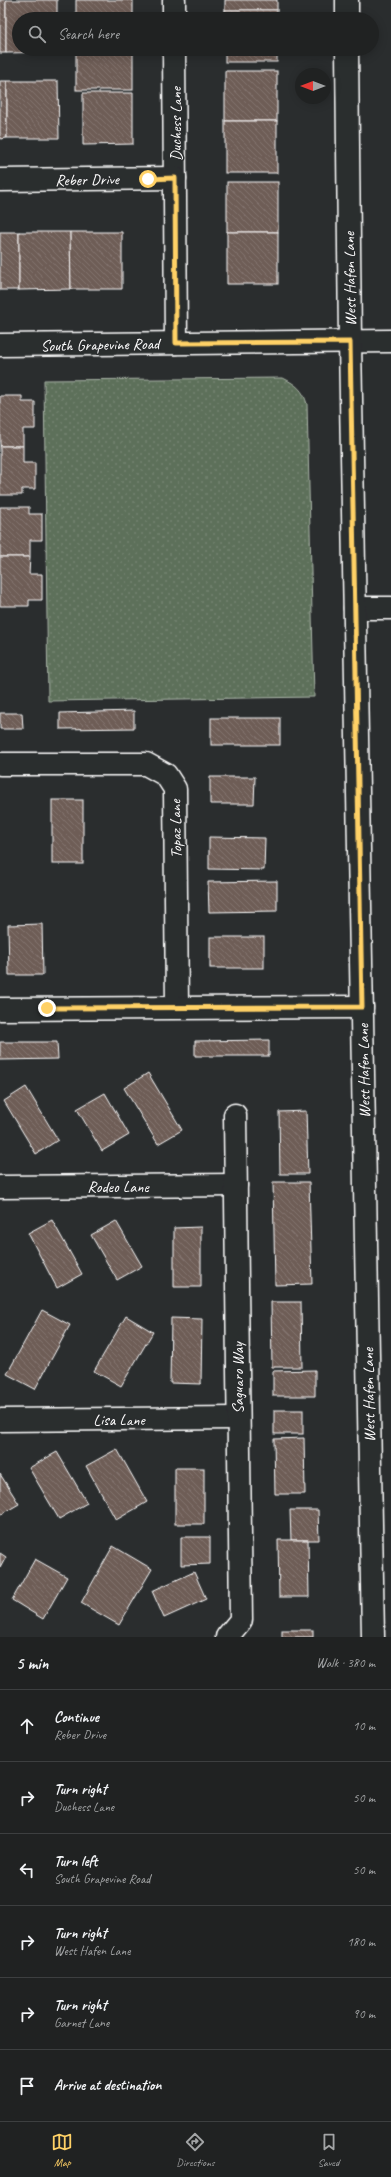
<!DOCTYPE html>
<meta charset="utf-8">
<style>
:root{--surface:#202222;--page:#282a2a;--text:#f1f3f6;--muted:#a2a4a5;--line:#3d3f40;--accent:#ffd166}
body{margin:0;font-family:Caveat,sans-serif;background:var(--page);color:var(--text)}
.compass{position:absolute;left:295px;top:68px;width:36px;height:36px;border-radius:50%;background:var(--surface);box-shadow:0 2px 10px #0003;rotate:270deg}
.stop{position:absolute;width:12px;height:12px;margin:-9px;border:3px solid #ffd166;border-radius:50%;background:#fff}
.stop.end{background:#ffd166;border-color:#fff;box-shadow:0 1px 4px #0008}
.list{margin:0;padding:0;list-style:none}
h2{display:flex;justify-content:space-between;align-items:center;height:52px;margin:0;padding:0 16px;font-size:17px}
h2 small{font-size:13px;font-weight:400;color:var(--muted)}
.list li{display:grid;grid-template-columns:26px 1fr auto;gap:12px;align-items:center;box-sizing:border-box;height:72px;padding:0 16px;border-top:1px solid var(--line)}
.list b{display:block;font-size:15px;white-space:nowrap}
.list p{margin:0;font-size:13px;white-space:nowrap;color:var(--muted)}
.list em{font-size:13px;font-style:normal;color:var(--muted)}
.icon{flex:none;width:22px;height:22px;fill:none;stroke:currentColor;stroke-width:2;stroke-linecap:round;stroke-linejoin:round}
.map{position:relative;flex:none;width:391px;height:1637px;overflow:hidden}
.search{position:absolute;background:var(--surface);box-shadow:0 2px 10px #0003;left:12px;right:12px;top:12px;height:44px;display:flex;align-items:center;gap:10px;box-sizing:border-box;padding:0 14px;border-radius:22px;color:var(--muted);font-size:15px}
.sheet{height:484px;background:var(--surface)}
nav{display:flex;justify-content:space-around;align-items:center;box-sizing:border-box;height:56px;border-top:1px solid var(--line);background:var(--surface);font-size:11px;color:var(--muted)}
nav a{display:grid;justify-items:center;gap:2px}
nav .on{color:var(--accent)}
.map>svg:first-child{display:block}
</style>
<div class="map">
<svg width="391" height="1637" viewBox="0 0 391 1637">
<defs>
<pattern id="grass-dots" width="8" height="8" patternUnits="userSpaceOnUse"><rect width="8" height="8" fill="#5d705a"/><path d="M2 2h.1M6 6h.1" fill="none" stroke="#758573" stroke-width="1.8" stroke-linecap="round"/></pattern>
<pattern id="building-back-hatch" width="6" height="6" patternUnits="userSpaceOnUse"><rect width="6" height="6" fill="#6e5d57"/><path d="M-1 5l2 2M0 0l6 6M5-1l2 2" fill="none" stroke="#847570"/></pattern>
</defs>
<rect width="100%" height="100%" fill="#2a2d2e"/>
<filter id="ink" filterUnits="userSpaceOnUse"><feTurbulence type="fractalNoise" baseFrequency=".025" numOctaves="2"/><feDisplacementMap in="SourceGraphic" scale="8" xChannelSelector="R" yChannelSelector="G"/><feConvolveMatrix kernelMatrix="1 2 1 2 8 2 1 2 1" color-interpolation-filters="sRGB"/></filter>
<g filter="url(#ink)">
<path fill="url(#grass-dots)" stroke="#aeb8ac" d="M283,378C297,385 303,390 307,404L314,697L48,701L44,380Z"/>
<g fill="url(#building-back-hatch)" stroke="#fff">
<rect x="0" y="0" width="6" height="53"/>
<path d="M6,0H57V19H19V49H58V52L6,53Z"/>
<rect x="76" y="0" width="57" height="19"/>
<rect x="225" y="0" width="52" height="10"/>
<rect x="225" y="10" width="52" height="9"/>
<rect x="76" y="49" width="57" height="41"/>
<rect x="225" y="49" width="52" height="13"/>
<rect x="225" y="71" width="52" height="50"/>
<path d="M0,81H7V138L0,139Z"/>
<path d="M7,81H58L59,138H7Z"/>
<path d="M83,93H133V144L83,145Z"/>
<rect x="225" y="121" width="52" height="52"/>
<rect x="227" y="182" width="51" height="50"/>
<rect x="0" y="232" width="19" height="58"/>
<path d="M19,232H70L71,289L19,290Z"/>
<path d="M70,232H122V289H71Z"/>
<rect x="227" y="232" width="51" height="52"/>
<path d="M0,396H22V402H35V429H23V446H0Z"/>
<path d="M0,446H23V463H35V489H22V495H0Z"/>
<path d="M0,507H29V514H42V540H30V557H0Z"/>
<path d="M0,557H30L29,574H42V600H29V606H0Z"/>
<path d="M134,711V728L60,729V713Z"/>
<path d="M0,713H22L23,729H0Z"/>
<rect x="211" y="718" width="69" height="27"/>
<path d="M210,777H255L254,804H210Z"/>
<rect x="52" y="800" width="31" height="64"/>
<path d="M209,837L265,838L264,870L209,869Z"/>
<path d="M277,881V911L209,912L208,882Z"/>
<path d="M42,924L43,975H9L8,925Z"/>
<rect x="210" y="937" width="54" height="31"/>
<path d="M269,1040V1056H195V1041Z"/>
<path d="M0,1042H57L58,1059L0,1060Z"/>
<path d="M148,1073L182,1130L158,1144L124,1088Z"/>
<path d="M26,1087L58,1140L36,1154L4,1101Z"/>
<path d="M105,1093L129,1135L102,1151L77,1109Z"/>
<path d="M306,1111L308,1174H280L279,1112Z"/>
<path d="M273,1182H309L312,1284L275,1285Z"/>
<path d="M52,1220L82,1274L57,1288L28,1233Z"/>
<path d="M116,1221L142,1266L117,1280L91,1235Z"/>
<path d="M201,1227V1287H174V1228Z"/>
<path d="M271,1302H301L302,1367H272Z"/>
<path d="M42,1310L70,1325L35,1389L7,1374Z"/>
<path d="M126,1316L153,1332L121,1386L94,1371Z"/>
<path d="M171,1318L202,1319L201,1384L170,1383Z"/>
<path d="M315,1370V1396H273V1371Z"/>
<rect x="274" y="1410" width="29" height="24"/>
<path d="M304,1438L305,1494H275L274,1439Z"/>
<path d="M117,1449L147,1502L116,1520L86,1466Z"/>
<path d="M57,1452L87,1503L59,1519L29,1468Z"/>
<rect x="175" y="1468" width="29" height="56"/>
<path d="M0,1474L19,1504L0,1515Z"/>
<path d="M290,1510H318L319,1540H291Z"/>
<path d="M181,1537H210V1564L181,1565Z"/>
<path d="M278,1540H308L309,1597H279Z"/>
<path d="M113,1546L152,1569L119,1625L81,1603Z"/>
<path d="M0,1553L6,1557L0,1568Z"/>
<path d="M35,1559L67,1577L43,1619L12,1600Z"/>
<path d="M194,1572L206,1599L164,1618L152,1591Z"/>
<rect x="282" y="1630" width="31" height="7"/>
</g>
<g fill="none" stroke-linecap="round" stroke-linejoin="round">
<defs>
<g id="minor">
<path d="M174,0V19"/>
<path d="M174,49L176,343"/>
<path d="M0,180L175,178"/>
<path d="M0,345L391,341"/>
<path d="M355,608H391"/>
<path d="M0,764H146L166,775L175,789L177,1007"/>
<path d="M0,1009L362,1007"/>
<path d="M0,1187L236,1185"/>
<path d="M0,1420L237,1418"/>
<path d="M227,1637L241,1620L235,1115"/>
</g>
<g id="major">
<path d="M347,0V19"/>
<path d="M347,49L350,342L373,1637"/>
</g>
</defs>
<use href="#minor" stroke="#fff" stroke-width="25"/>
<use href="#major" stroke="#fff" stroke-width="25"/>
<use href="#minor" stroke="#2a2d2e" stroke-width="22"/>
<use href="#major" stroke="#2a2d2e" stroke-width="22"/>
</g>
</g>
<g fill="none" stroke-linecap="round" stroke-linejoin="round" filter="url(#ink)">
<path stroke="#ffd166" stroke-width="5" d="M47,1008L362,1007L350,342L176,343L175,178L148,179"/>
</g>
<g text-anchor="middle" stroke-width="3" stroke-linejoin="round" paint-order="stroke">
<g font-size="16" fill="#fff" stroke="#2a2d2e">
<text transform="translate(175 124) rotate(-90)" y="6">Duchess Lane</text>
<text transform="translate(87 179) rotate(-1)" y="6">Reber Drive</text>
<text transform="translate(349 279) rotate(-91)" y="6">West Hafen Lane</text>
<text transform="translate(100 344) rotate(-1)" y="6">South Grapevine Road</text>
<text transform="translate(175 829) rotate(-91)" y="6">Topaz Lane</text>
<text transform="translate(363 1071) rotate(-91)" y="6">West Hafen Lane</text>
<text x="118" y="1192">Rodeo Lane</text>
<text transform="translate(237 1378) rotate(-90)" y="6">Saguaro Way</text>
<text transform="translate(368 1395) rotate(-91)" y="6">West Hafen Lane</text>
<text x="119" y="1425">Lisa Lane</text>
</g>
</g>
</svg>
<svg class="compass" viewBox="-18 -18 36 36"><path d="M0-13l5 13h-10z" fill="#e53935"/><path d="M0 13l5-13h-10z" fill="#a2a4a5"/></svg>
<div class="stop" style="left:148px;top:179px"></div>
<div class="stop end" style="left:47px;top:1008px"></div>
<div class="search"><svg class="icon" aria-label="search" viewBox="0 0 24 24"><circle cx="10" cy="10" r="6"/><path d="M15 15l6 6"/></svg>Search here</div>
</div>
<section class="sheet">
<h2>5 min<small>Walk · 380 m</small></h2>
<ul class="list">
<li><svg class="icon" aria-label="ahead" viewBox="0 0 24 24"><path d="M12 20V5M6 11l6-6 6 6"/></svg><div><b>Continue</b><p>Reber Drive</p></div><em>10 m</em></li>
<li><svg class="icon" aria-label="right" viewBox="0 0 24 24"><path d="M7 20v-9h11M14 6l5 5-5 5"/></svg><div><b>Turn right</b><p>Duchess Lane</p></div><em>50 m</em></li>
<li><svg class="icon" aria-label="left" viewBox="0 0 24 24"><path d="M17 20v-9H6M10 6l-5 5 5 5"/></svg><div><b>Turn left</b><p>South Grapevine Road</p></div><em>50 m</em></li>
<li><svg class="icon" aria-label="right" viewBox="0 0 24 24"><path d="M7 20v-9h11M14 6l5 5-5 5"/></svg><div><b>Turn right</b><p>West Hafen Lane</p></div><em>180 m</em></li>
<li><svg class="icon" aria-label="right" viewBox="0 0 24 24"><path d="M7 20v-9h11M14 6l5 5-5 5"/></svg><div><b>Turn right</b><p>Garnet Lane</p></div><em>90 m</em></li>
<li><svg class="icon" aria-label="arrive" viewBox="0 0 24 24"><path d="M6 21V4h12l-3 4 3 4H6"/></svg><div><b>Arrive at destination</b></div></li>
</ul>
</section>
<nav>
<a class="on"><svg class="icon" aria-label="map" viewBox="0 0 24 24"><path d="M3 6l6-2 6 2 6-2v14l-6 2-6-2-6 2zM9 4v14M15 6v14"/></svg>Map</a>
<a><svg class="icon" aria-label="directions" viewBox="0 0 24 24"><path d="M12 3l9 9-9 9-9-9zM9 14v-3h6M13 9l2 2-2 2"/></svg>Directions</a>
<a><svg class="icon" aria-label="saved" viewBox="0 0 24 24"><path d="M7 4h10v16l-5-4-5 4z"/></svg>Saved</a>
</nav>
